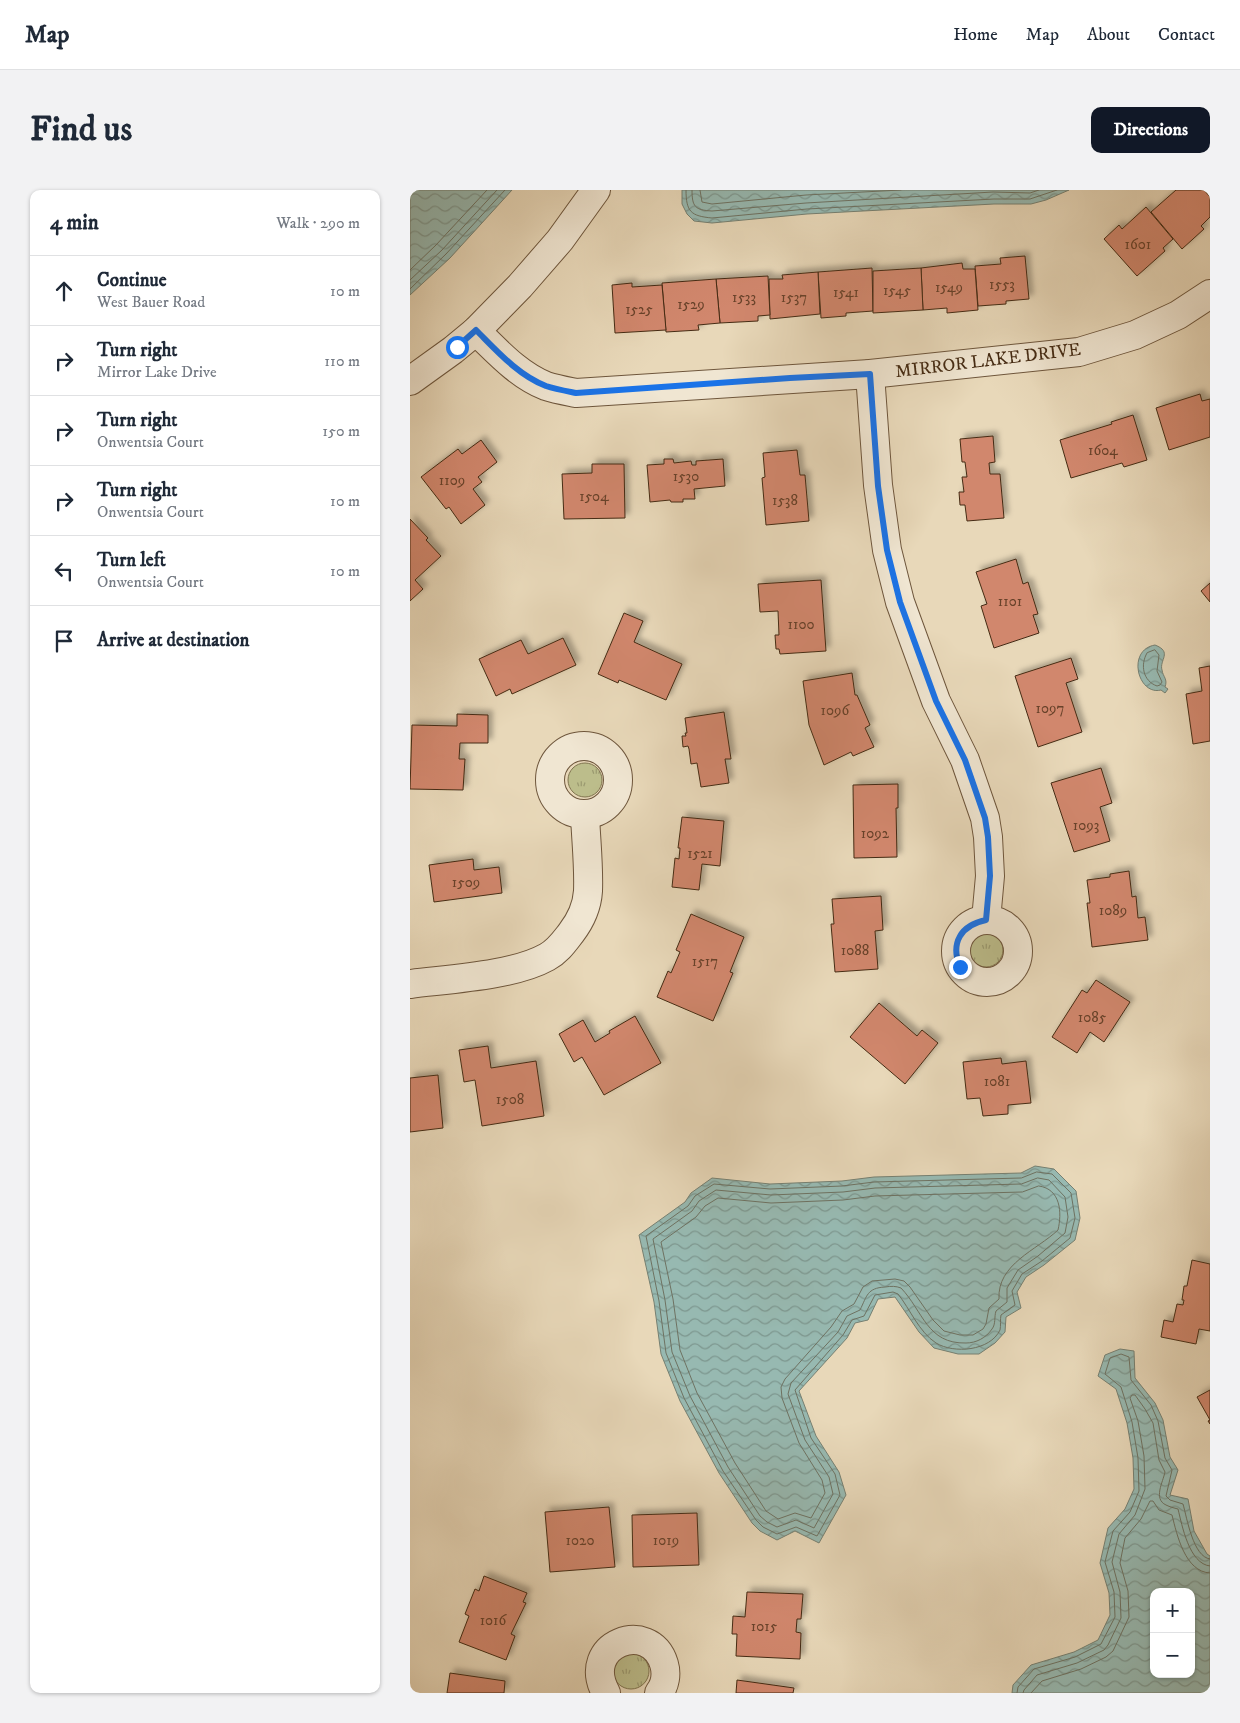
<!DOCTYPE html>
<meta charset="utf-8">
<style>
:root{--surface:#fff;--page:#f2f2f3;--text:#1f2937;--muted:#747a83;--line:#e0e1e3;--accent:#111827}
body{margin:0;font-family:"IM FELL DW Pica",serif;background:var(--page);color:var(--text)}
.controls{position:absolute;right:15px;bottom:15px;display:grid;overflow:hidden;border-radius:10px;box-shadow:0 1px 4px #0004}
.controls button{width:45px;height:45px;display:grid;place-items:center;padding:0;border:0;border-bottom:1px solid var(--line);background:var(--surface);color:var(--text);font:25px sans-serif}
.stop{position:absolute;width:15px;height:15px;margin:-11px;border:4px solid #1a73e8;border-radius:50%;background:#fff}
.stop.end{background:#1a73e8;border-color:#fff;box-shadow:0 1px 5px #0008}
.list{margin:0;padding:0;list-style:none}
h2{display:flex;justify-content:space-between;align-items:center;height:65px;margin:0;padding:0 20px;font-size:21px}
h2 small{font-size:16px;font-weight:400;color:var(--muted)}
.list li{display:grid;grid-template-columns:32px 1fr auto;gap:15px;align-items:center;box-sizing:border-box;height:70px;padding:0 20px;border-top:1px solid var(--line)}
.list b{display:block;font-size:19px;white-space:nowrap}
.list p{margin:0;font-size:16px;white-space:nowrap;color:var(--muted)}
.list em{font-size:16px;font-style:normal;color:var(--muted)}
.icon{flex:none;width:28px;height:28px;fill:none;stroke:currentColor;stroke-width:2;stroke-linecap:round;stroke-linejoin:round}
.map{position:relative;flex:none;width:800px;height:1503px;overflow:hidden;border-radius:10px}
header{display:flex;align-items:center;gap:30px;box-sizing:border-box;height:70px;padding:0 25px;background:var(--surface);border-bottom:1px solid var(--line)}
header strong{font-size:24px}
nav{display:flex;gap:28px;margin-inline-start:auto;font-size:18px}
.intro{display:flex;align-items:center;justify-content:space-between;box-sizing:border-box;height:120px;padding:0 30px}
h1{margin:0;font-size:35px}
.button{padding:12px 22px;border-radius:10px;background:var(--accent);color:#fff;font-size:18px;font-weight:700}
main{display:flex;gap:30px;padding:0 30px}
aside{flex:1;background:var(--surface);border-radius:10px;box-shadow:0 1px 4px #0004}
.map>svg:first-child{display:block}
</style>
<header>
<strong>Map</strong>
<nav><a>Home</a><a>Map</a><a>About</a><a>Contact</a></nav>
</header>
<div class="intro"><h1>Find us</h1><a class="button">Directions</a></div>
<main>
<aside>
<h2>4 min<small>Walk · 290 m</small></h2>
<ul class="list">
<li><svg class="icon" aria-label="ahead" viewBox="0 0 24 24"><path d="M12 20V5M6 11l6-6 6 6"/></svg><div><b>Continue</b><p>West Bauer Road</p></div><em>10 m</em></li>
<li><svg class="icon" aria-label="right" viewBox="0 0 24 24"><path d="M7 20v-9h11M14 6l5 5-5 5"/></svg><div><b>Turn right</b><p>Mirror Lake Drive</p></div><em>110 m</em></li>
<li><svg class="icon" aria-label="right" viewBox="0 0 24 24"><path d="M7 20v-9h11M14 6l5 5-5 5"/></svg><div><b>Turn right</b><p>Onwentsia Court</p></div><em>150 m</em></li>
<li><svg class="icon" aria-label="right" viewBox="0 0 24 24"><path d="M7 20v-9h11M14 6l5 5-5 5"/></svg><div><b>Turn right</b><p>Onwentsia Court</p></div><em>10 m</em></li>
<li><svg class="icon" aria-label="left" viewBox="0 0 24 24"><path d="M17 20v-9H6M10 6l-5 5 5 5"/></svg><div><b>Turn left</b><p>Onwentsia Court</p></div><em>10 m</em></li>
<li><svg class="icon" aria-label="arrive" viewBox="0 0 24 24"><path d="M6 21V4h12l-3 4 3 4H6"/></svg><div><b>Arrive at destination</b></div></li>
</ul>
</aside>
<div class="map">
<svg width="800" height="1503" viewBox="0 0 800 1503">
<defs>
<pattern id="grass-tufts" width="24" height="20" patternUnits="userSpaceOnUse" patternTransform="scale(1.25)"><rect width="24" height="20" fill="#bcbd8b"/><path d="M3 7l-1-3M5 7V3M7 7l1-3M15 17l-1-3M17 17v-4M19 17l1-3" fill="none" stroke="#9b9a70"/></pattern>
<pattern id="water-waves" width="16" height="10" patternUnits="userSpaceOnUse" patternTransform="scale(1.25)"><rect width="16" height="10" fill="#97b9b1"/><path d="M0 5q4-4 8 0t8 0" fill="none" stroke="#7d978f"/></pattern>
<filter id="shadow"><feDropShadow dx="4.5" dy="-4.5" stdDeviation="2.5" flood-color="#0004"/></filter>
</defs>
<rect width="100%" height="100%" fill="#e8d8b9"/>
<filter id="stains"><feTurbulence type="fractalNoise" baseFrequency=".004" numOctaves="4"/><feColorMatrix values="0 0 0 0 .2 0 0 0 0 .09 0 0 0 0 .02 0 0 0 .5 -.17"/></filter>
<radialGradient id="worn" r=".72"><stop offset=".6" stop-color="#630" stop-opacity="0"/><stop offset="1" stop-color="#630" stop-opacity=".3"/></radialGradient>
<g fill="url(#grass-tufts)" stroke="#80744f">
<circle cx="175" cy="590" r="17"/>
<circle cx="576" cy="760" r="17"/>
<circle cx="221" cy="1481" r="18"/>
</g>
<g fill="url(#water-waves)" stroke="#768072" fill-rule="evenodd">
<path d="M0,0H102L40,68L0,105Z"/>
<path d="M272,0H659L636,10L621,14H584L397,24L302,33L284,31L277,24L272,14Z"/>
<path d="M745,455C763,462 749,470 752,480C753,487 758,489 755,497L758,499L755,503L751,500C728,506 716,460 745,455Z"/>
<path d="M625,976L644,979L666,1001L670,1028L665,1050L634,1075L616,1087L607,1102L611,1118L596,1127L595,1142L585,1153L569,1164H548L524,1158L509,1142L485,1107L468,1109L458,1130L445,1133L437,1148L389,1201L406,1246L429,1282L436,1305L409,1353L385,1341L367,1350L350,1341L342,1333L309,1283L270,1211L251,1164L244,1112L229,1045L275,1012L281,1003L302,988L360,994L432,991L464,987L611,983Z"/>
<path d="M710,1159L724,1161L725,1188L745,1213L753,1230L760,1267L768,1280L760,1305L778,1309L784,1341L797,1364L800,1366V1503H602L603,1495L621,1475L664,1462L688,1450L700,1425L699,1403L690,1373L698,1338L715,1319L724,1299L723,1268L717,1233L706,1199L688,1186L695,1165ZM744,1402H781V1484H744Z"/>
</g>
<g fill="none" stroke-linecap="round" stroke-linejoin="round">
<g stroke="#6e7262" stroke-width="1">
<path d="M276,0C276,22 281,26 302,28L397,19L584,9H620L647,0"/>
<path d="M282,0C282,17 285,20 302,21L396,13L583,2L620,3L629,0"/>
<path d="M290,0L292,12L302,14L396,5L491,0"/>
<path d="M0,80L26,55L77,0"/>
<path d="M0,90L32,60L87,0"/>
<path d="M0,99L36,64L95,0"/>
<path d="M745,460L749,465L747,481L752,492L750,495L747,496C733,491 730,475 737,463Z"/>
<path d="M627,982L642,984L661,1003L665,1028L660,1048L632,1071L612,1084L602,1101L605,1115L591,1125C590,1129 591,1136 590,1140C580,1161 544,1164 526,1153C509,1142 500,1119 488,1104L483,1102L465,1105L454,1126L442,1130L433,1145L385,1200L401,1248L425,1284L430,1305L407,1346L386,1337L367,1344L353,1337L346,1330L313,1281L274,1208L256,1163L249,1111L236,1046L278,1016L285,1006L304,994L360,999L432,996L464,992L611,988Z"/>
<path d="M628,988L639,990L655,1007L658,1027L655,1043L628,1066L608,1080L597,1098V1112L586,1121C584,1127 586,1134 582,1139C576,1148 566,1153 556,1153C517,1154 513,1121 491,1098C486,1096 481,1096 475,1097C457,1098 457,1106 450,1120L437,1126L428,1142L381,1193L378,1204L395,1250L419,1287L423,1304L404,1338L386,1330L367,1337L357,1332L350,1326L318,1277L280,1206L262,1162L255,1110L243,1049L282,1021L289,1011L306,1000L361,1005L433,1002L465,998L611,994Z"/>
<path d="M629,996C651,999 652,1023 648,1040C627,1060 587,1074 589,1109L579,1118L576,1134L573,1139L563,1145H550L534,1141L523,1130L500,1097L494,1091L485,1089L462,1091L453,1097L444,1114L432,1121L421,1137L375,1189L371,1197L372,1208L389,1253L412,1290L415,1303L401,1328L385,1323L368,1329L356,1321L325,1273L287,1203L270,1160L263,1109L251,1052L286,1027L295,1016L308,1008L361,1013L433,1010L465,1006L612,1002Z"/>
<path d="M607,1503L608,1497L624,1479L665,1467L691,1454L705,1427L704,1402L695,1372L703,1341L720,1322L729,1301L728,1268L722,1232L711,1197L695,1184L700,1168L711,1164L719,1167L721,1190L741,1215L748,1231L755,1268L762,1280L756,1306L760,1310L773,1314C777,1328 783,1367 800,1369"/>
<path d="M613,1503L614,1500L627,1485L667,1473L694,1460L698,1455L711,1428L710,1402L702,1372L709,1344L725,1325L735,1299L734,1266L728,1231L720,1208L722,1205H725L735,1219L743,1233L749,1270L755,1282C753,1292 743,1309 756,1315C760,1317 764,1318 768,1319C772,1335 779,1374 800,1376"/>
<path d="M621,1503L632,1491L671,1479L696,1467L703,1461L719,1427L718,1401L710,1373L715,1348L731,1329L740,1311H743L749,1320L762,1325C767,1345 775,1382 800,1383"/>
</g>
</g>
<g fill="#d1876d" stroke="#452b13" filter="url(#shadow)">
<path d="M766,0H794L800,7V27L791,36L794,39L772,59L741,22Z"/>
<path d="M736,17L763,49L753,58L755,61L727,86L694,49L709,35L712,39Z"/>
<path d="M615,66L619,109L596,111V114L568,116L565,76L591,74L590,68Z"/>
<path d="M552,73L553,79H565L568,120L537,123V118L513,120L511,78Z"/>
<path d="M462,78L463,121L436,123V126L411,128L408,82Z"/>
<path d="M511,78L513,120L463,123V81Z"/>
<path d="M408,82L410,124L360,129L359,89H373L372,85Z"/>
<path d="M358,86L360,125L348,126V131L310,133L306,89Z"/>
<path d="M306,89L310,133L288,135L289,140L256,142L252,93Z"/>
<path d="M222,93V97L252,95L256,140L205,143L202,95Z"/>
<path d="M790,204L792,211L800,209V247L759,260L746,218Z"/>
<path d="M723,225L737,270L714,277L712,273L661,288L650,250L702,234L701,232Z"/>
<path d="M583,246L585,272L579,273L580,284H590L594,328L557,331L555,315H550L549,302H554L552,287H557L555,272H552L550,249Z"/>
<path d="M71,250L87,272L68,287L72,292L63,299L75,315L51,334L39,317L36,319L11,287L48,259L52,264Z"/>
<path d="M387,260L390,285H395L399,331L356,335L352,288L355,287L353,263Z"/>
<path d="M254,269H263L264,273L281,271L282,275H286V271L313,269L315,296L284,299L285,309H273V312H261L260,310L240,312L237,275L254,274Z"/>
<path d="M182,274H214L215,328L154,329L152,284L182,283Z"/>
<path d="M0,329L18,348L16,350L31,366L5,390L13,399L0,411Z"/>
<path d="M606,369L613,394L618,392L628,424L623,425L629,443L584,458L571,416L577,414L566,382Z"/>
<path d="M411,390L416,461L370,464L369,459H366L365,445H369L368,421L350,422L348,394Z"/>
<path d="M800,393V412L791,401Z"/>
<path d="M214,423L233,431L224,452L272,474L256,510L209,490L208,493L188,484Z"/>
<path d="M153,448L166,475L102,504L100,499L86,506L69,469L111,450L118,464Z"/>
<path d="M661,468L668,489L656,493L672,542L628,557L605,486Z"/>
<path d="M800,476V551L783,554L776,504L792,501L789,478Z"/>
<path d="M442,483L445,505H447L460,535L455,538L464,557L443,566L441,562L414,575L399,535L393,491Z"/>
<path d="M314,522L321,569H315L319,593L291,597L287,573L281,574L279,559L278,556L273,557L272,546H276L275,543H277L275,528Z"/>
<path d="M47,524L78,525V553H50L49,569H55L53,600L0,599L2,535L47,536Z"/>
<path d="M691,578L702,613L690,617L700,651L664,662L641,593Z"/>
<path d="M488,594V618H486L487,667L444,668L443,595Z"/>
<path d="M272,627L314,631L310,676L292,674L289,700L262,697L265,668L269,669L270,658H268Z"/>
<path d="M63,669L64,680L89,677L92,703L24,712L19,675Z"/>
<path d="M719,681L722,707L726,706L728,728L735,727L738,750L682,757L677,713H680L677,690L700,687V684Z"/>
<path d="M471,706L473,740L465,741L468,779L425,782L421,734H424L422,709Z"/>
<path d="M281,724L334,747L320,782L323,783L303,831L247,807L258,781L261,783L270,762L266,760Z"/>
<path d="M686,790L720,812L694,852L680,842L667,863L642,847L672,800L677,803Z"/>
<path d="M469,813L507,846L512,840L528,853L495,894L440,847Z"/>
<path d="M225,826L251,873L194,905L172,867L164,872L149,844L173,830L185,852L200,843L199,841Z"/>
<path d="M78,856L81,878L126,871L134,926L72,936L65,890L54,892L49,860Z"/>
<path d="M591,868L592,874L616,871L621,913L598,915V924L573,926L570,908L557,909L553,872Z"/>
<path d="M28,885L33,938L0,942V888Z"/>
<path d="M782,1070L800,1074V1141L789,1139L786,1154L751,1147L754,1130L763,1132L767,1114L773,1115L774,1110H772L774,1096H777Z"/>
<path d="M800,1200V1234L798,1231L800,1230L787,1207Z"/>
<path d="M199,1317L205,1377L140,1382L135,1322Z"/>
<path d="M287,1323L289,1375L223,1377L222,1325Z"/>
<path d="M74,1386L117,1403L113,1412L116,1413L101,1444L105,1446L96,1470L49,1452L59,1426L55,1424L65,1399L69,1401Z"/>
<path d="M337,1402L393,1404L391,1429H387L386,1442L391,1443L390,1469L326,1466L327,1444H322L323,1426L335,1427Z"/>
<path d="M40,1483L95,1491L94,1503H37Z"/>
<path d="M327,1490L384,1498L383,1503H326Z"/>
</g>
<g fill="none" stroke-linecap="round" stroke-linejoin="round">
<defs>
<g id="street">
<path d="M66,141C87,161 108,185 136,196C145,199 156,201 166,203L460,184L669,162L725,145L768,125L800,104"/>
<path d="M460,184L468,295L477,360L490,412L526,511L555,570L575,628L578,647L580,686L576,730"/>
<path d="M0,191L43,160L66,141L110,96L150,50L186,0"/>
<circle cx="174" cy="590" r="34"/>
<circle cx="577" cy="761" r="31"/>
<path d="M0,794C39,789 103,786 137,767C148,761 154,752 161,743C171,730 177,717 178,701C179,676 176,650 175,625"/>
<path d="M196,1503C169,1454 240,1428 254,1474C257,1484 255,1495 249,1503"/>
</g>
</defs>
<use href="#street" stroke="#6e563c" stroke-width="30"/>
<use href="#street" stroke="#f0e6d2" stroke-width="28"/>
</g>
<g fill="none" stroke-linecap="round" stroke-linejoin="round">
<path stroke="#1a73e8" stroke-width="6" d="M47,157L66,140C87,161 108,185 136,196C145,199 156,201 166,203L380,188L460,184L468,296L477,360L490,412L526,511L555,570L575,628L578,647L580,686L576,730C551,735 540,753 550,777"/>
</g>
<g text-anchor="middle" stroke-width="5" stroke-linejoin="round" paint-order="stroke">
<g font-size="15" fill="#68422a">
<text x="728" y="59">1601</text>
<text x="592" y="99">1553</text>
<text x="539" y="102">1549</text>
<text x="487" y="105">1545</text>
<text x="436" y="107">1541</text>
<text x="334" y="112">1533</text>
<text x="384" y="112">1537</text>
<text x="281" y="119">1529</text>
<text x="229" y="124">1525</text>
<text x="693" y="265">1604</text>
<text x="276" y="291">1530</text>
<text x="42" y="295">1109</text>
<text x="184" y="311">1504</text>
<text x="375" y="315">1538</text>
<text x="600" y="416">1101</text>
<text x="391" y="439">1100</text>
<text x="640" y="523">1097</text>
<text x="425" y="525">1096</text>
<text x="676" y="640">1093</text>
<text x="465" y="648">1092</text>
<text x="290" y="668">1521</text>
<text x="56" y="697">1509</text>
<text x="703" y="725">1089</text>
<text x="445" y="765">1088</text>
<text x="295" y="776">1517</text>
<text x="682" y="832">1085</text>
<text x="587" y="896">1081</text>
<text x="100" y="914">1508</text>
<text x="170" y="1355">1020</text>
<text x="256" y="1355">1019</text>
<text x="83" y="1435">1016</text>
<text x="354" y="1441">1015</text>
</g>
<g font-size="18" fill="#452b13" stroke="#f0e6d2">
<text transform="translate(578 170) rotate(-7)" y="6">MIRROR LAKE DRIVE</text>
</g>
</g>
<rect width="100%" height="100%" filter="url(#stains)"/>
<rect width="100%" height="100%" fill="url(#worn)"/>
</svg>
<div class="controls">
<button>+</button>
<button>−</button>
</div>
<div class="stop" style="left:47px;top:157px"></div>
<div class="stop end" style="left:550px;top:777px"></div>
</div>
</main>
